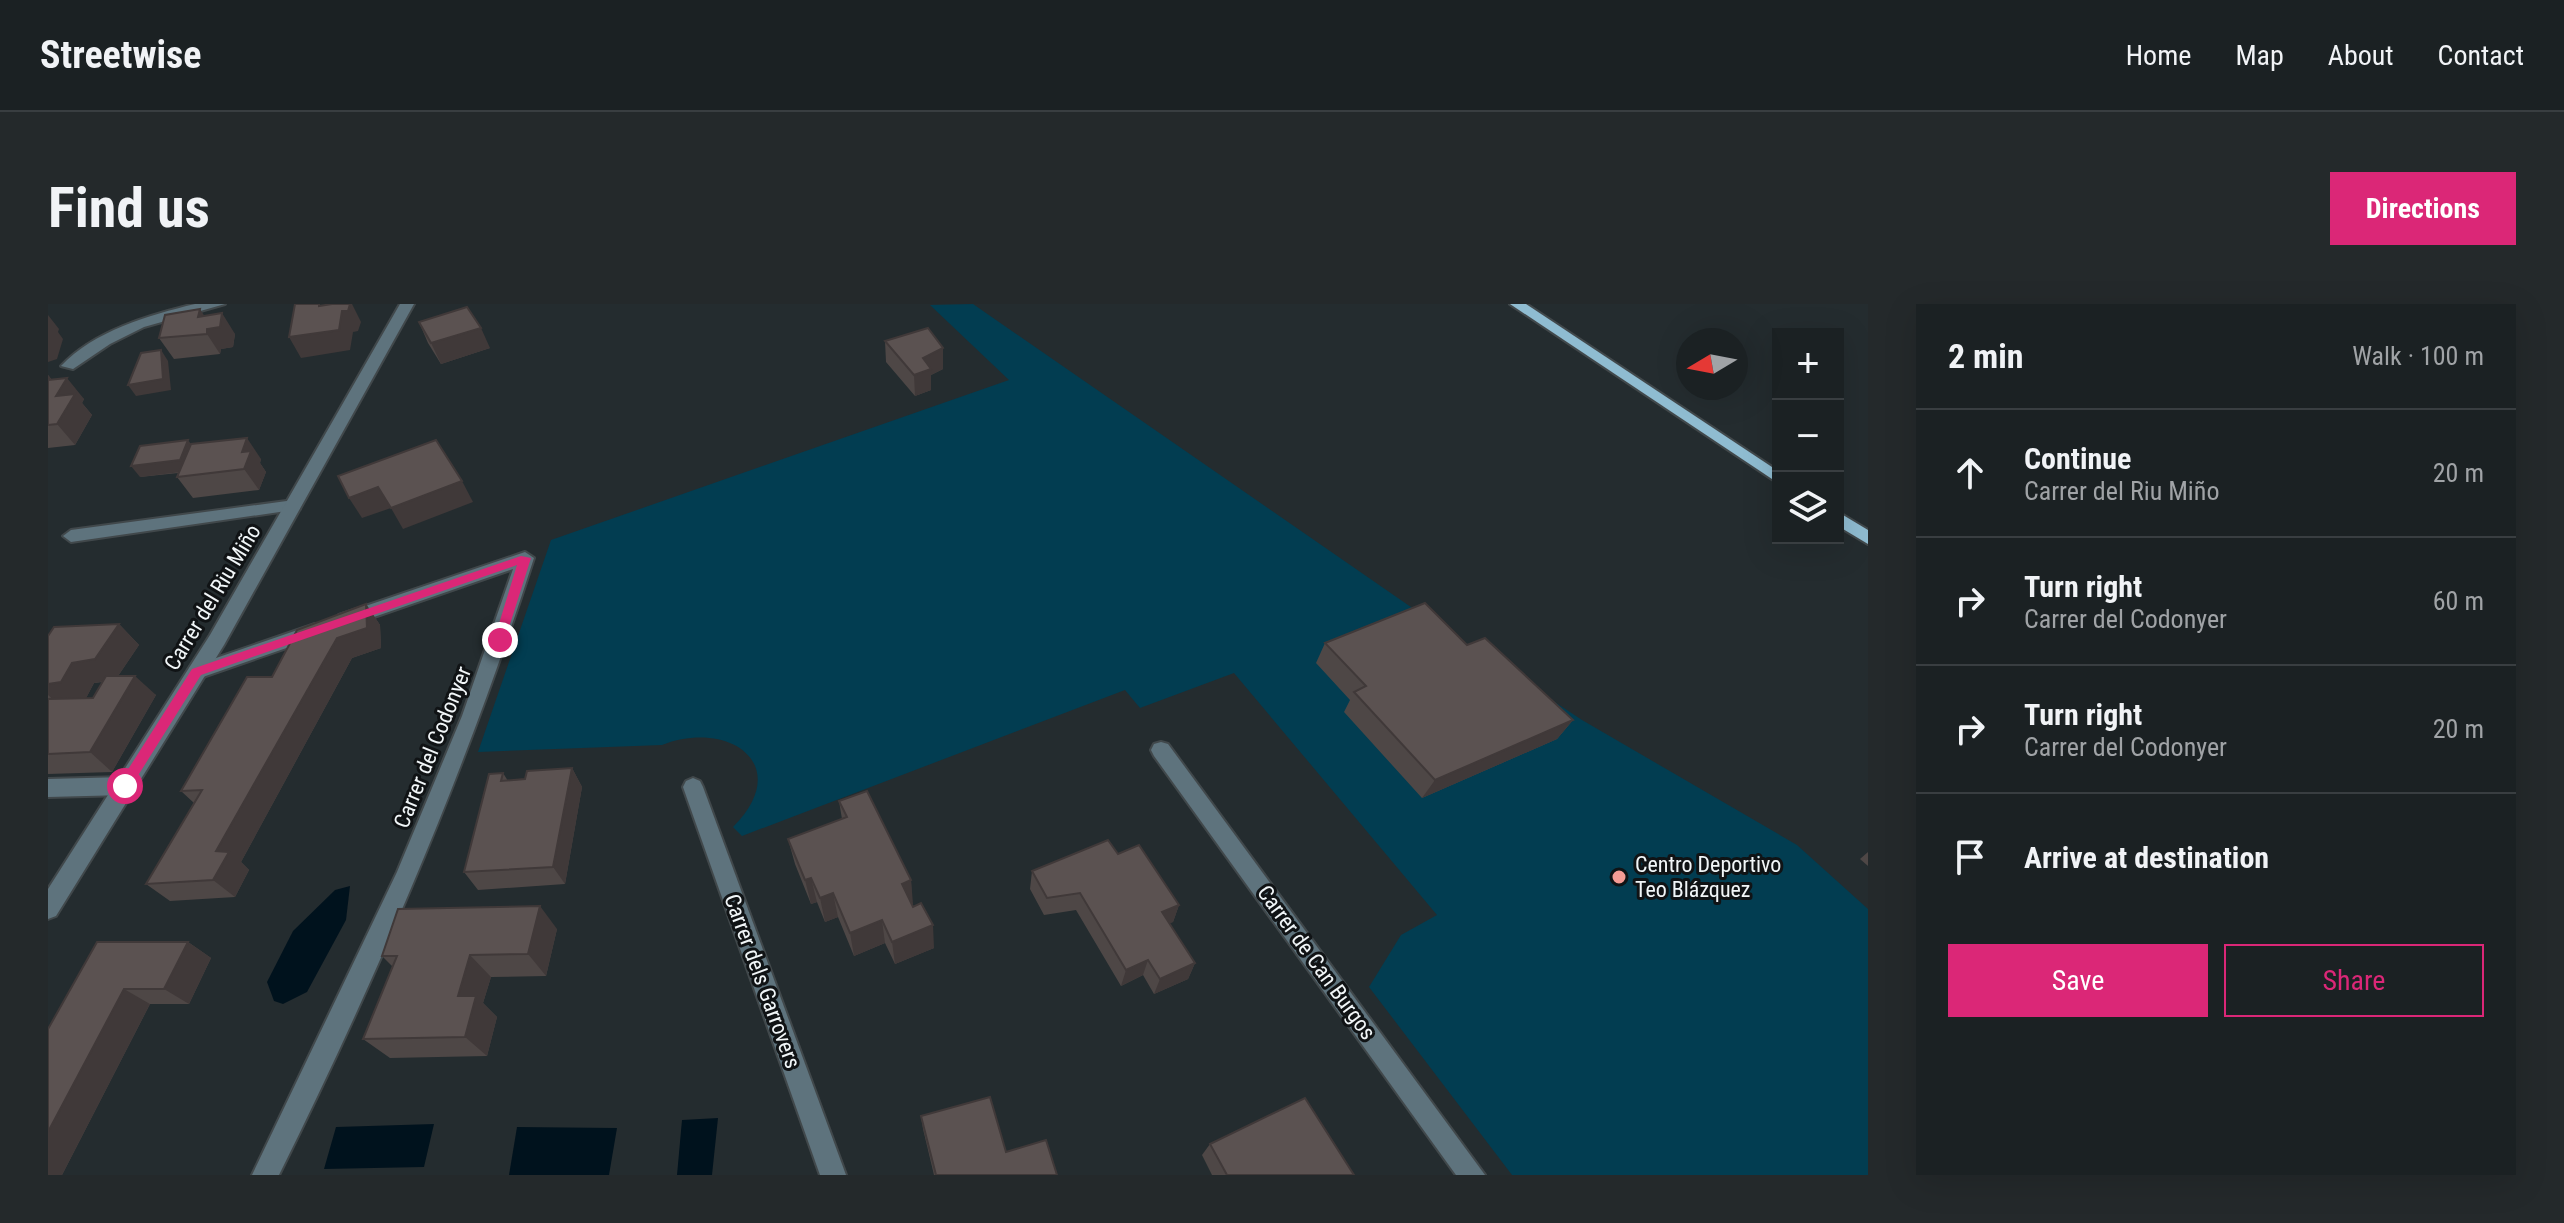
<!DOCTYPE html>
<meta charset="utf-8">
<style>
:root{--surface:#1b2123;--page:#24292b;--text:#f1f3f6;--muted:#a0a3a6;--line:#393e41;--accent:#db2777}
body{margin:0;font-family:"Roboto Condensed",sans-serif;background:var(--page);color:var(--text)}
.controls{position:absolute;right:24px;top:24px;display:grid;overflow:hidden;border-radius:0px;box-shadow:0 8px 32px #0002}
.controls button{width:72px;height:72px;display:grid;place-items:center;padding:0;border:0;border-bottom:2px solid var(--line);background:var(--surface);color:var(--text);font:40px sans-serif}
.compass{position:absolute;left:1628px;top:24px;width:72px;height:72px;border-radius:50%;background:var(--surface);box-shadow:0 8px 32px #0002;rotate:260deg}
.stop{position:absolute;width:24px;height:24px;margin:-18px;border:6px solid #db2777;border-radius:50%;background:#fff}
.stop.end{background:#db2777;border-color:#fff;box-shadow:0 2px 8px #0008}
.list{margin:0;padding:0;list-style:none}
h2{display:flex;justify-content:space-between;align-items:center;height:104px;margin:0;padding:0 32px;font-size:34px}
h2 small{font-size:26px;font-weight:400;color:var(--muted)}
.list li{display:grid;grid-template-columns:52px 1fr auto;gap:24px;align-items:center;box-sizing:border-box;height:128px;padding:0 32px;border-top:2px solid var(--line)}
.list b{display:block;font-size:30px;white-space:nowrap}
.list p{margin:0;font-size:26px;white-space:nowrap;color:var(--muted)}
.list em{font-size:26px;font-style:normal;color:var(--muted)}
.actions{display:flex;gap:16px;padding:24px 32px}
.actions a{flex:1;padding:18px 0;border:2px solid var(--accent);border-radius:0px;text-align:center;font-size:28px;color:var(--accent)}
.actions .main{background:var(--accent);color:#fff}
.icon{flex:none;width:44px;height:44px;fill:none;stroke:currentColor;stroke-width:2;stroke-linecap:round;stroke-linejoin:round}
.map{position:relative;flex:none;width:1820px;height:871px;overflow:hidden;border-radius:0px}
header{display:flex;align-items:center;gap:48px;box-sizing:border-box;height:112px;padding:0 40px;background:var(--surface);border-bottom:2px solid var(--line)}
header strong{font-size:38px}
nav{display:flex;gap:44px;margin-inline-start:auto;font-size:28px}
.intro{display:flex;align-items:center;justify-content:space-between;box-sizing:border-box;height:192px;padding:0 48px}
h1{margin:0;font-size:56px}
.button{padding:20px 36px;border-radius:0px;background:var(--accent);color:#fff;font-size:28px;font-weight:700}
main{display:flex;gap:48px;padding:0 48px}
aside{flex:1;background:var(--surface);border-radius:0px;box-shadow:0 8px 32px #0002}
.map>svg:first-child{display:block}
</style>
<header>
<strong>Streetwise</strong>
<nav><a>Home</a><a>Map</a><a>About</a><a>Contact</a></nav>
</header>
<div class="intro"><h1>Find us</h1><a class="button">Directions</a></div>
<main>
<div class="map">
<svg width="1820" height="871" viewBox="0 0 1820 871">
<rect width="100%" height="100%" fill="#242c2f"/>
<path fill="#023d51" d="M925,0L1360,301L1534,416L1749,541L1820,605V871H1464L1321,683L1353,631L1389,611L1186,369L1092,404L1077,386L694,532L685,523C747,461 681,415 614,441L430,448L503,236L961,76L882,1Z"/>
<g fill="#00121d">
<path d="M302,582L298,616L259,688L235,700L226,697L219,678L245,627L287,586Z"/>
<path d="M670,814L664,871H629L634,816Z"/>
<path d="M386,820L376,863L276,865L288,823Z"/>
<path d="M469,823L569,824L561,871H461Z"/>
</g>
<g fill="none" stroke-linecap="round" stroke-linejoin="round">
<defs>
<g id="service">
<path d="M147,0H177L96,23L62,40L25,65L13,62C46,27 101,11 147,0Z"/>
<path d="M246,196L252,197V205L23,238L15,232L23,226Z"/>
<path d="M77,473L84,476L87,482L84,488L77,491L0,493V475Z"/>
</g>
<g id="minor">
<path d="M477,248L486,254C418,467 330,671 231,871H204L349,568L414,412L465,265L297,323L288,316L291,311Z"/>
<path d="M267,320L276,327L273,332L149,375L140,368L142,363Z"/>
<path d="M1113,438L1120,440L1437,871H1408L1106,452L1103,446L1106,440Z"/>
<path d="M645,474L652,477L655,483L798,871H772L635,483L638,477Z"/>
</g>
<path id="tertiary" d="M352,0H366L176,341L8,612L0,615V585L162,331Z"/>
<g id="primary">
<path d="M1462,0H1478L1730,167V179Z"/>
<path d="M1790,208L1820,226V240L1790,222Z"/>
</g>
</defs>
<use href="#service" stroke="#41484b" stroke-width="4"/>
<use href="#minor" stroke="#41484b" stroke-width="4"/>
<use href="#tertiary" stroke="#41484b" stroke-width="4"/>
<use href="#primary" stroke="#41484b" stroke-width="4"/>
<use href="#service" fill="#5e737d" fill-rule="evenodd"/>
<use href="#minor" fill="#5e737d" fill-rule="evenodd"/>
<use href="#tertiary" fill="#5e737d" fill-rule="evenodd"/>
<use href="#primary" fill="#8fbcd1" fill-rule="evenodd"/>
</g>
<g fill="#4e4746" fill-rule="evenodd">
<path d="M157,12L187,30L185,43L173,45L172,50L126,55L111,34Z"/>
<path d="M371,18L442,44L393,60L380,39Z"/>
<path d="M837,37L895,44V65L883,71V86L867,92L838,58Z"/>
<path d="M0,71L4,76L36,95L34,99L44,111L27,141L0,144Z"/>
<path d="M143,140L213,155L212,159L218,168L211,186L145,194L129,173L130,169L92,173Z"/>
<path d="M318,300L332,321L333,344L304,354L193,558L201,566L187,593L122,597L98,580L146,499L133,487L224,373Z"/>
<path d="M71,320L91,341L70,372L108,391L64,468L0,470V332ZM55,378L45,394H38L46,379Z"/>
<path d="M1277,339L1419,341L1525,416L1509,435L1374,494L1296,408L1302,396L1268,359Z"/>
<path d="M524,464L534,483L517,580L430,586L416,568L455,469L460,477L477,475Z"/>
<path d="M791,497L863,576L864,601L886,644L847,660L837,639L806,652L790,613L777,618L769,598L763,600L747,560L740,535L794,515Z"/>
<path d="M1820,548V562L1812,555Z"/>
<path d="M1070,550L1131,601L1125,618L1121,619L1147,659L1140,675L1106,690L1095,671L1073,682L1028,606L996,611L982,585L984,567Z"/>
<path d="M509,625L498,672L443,673L435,699L449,713L439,752L342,754L315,735L345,663L334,652Z"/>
<path d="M140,638L163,654L141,700H102L14,871H0V725Z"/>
<path d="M873,812L958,848L1009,871H886L875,825Z"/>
<path d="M1162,840L1306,871H1164L1154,851Z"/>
</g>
<g fill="#403939">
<path d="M302,0H304L313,18L310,27L305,28L302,46L253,54L241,33L294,7Z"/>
<path d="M152,5L164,24L174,9L187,30L185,43L173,45L172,50L159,30L150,13Z"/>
<path d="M0,11L11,25L10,28L15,35L9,55L0,58Z"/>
<path d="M433,24L442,44L393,60L383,39Z"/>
<path d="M895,44V65L883,71V86L867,92L866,71L875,54Z"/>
<path d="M113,46L120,57L123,86L88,92L80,81Z"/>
<path d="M0,71L12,86L19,74L36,95L34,99L44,111L27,141L9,120L0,87Z"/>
<path d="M199,134L213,155L212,159L218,168L211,186L196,165L194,148Z"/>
<path d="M140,136L148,147L141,167L92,173L83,162Z"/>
<path d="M414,177L425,198L355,225L343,204Z"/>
<path d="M330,183L343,204L314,214L301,194Z"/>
<path d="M318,300L332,321L333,344L304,354L193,558L201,566L187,593L165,576L168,547L289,334Z"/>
<path d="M71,320L91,341L68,375L46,379L36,398L17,406L0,391V380Z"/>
<path d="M87,372L108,391L64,468L42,448Z"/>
<path d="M1525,416L1509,435L1374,494L1387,476Z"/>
<path d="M524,464L534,483L517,580L505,563Z"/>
<path d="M763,574L769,598L763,600L757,576Z"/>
<path d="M863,576L865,600L856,604L854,580Z"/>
<path d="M785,589L790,613L777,618L772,594Z"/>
<path d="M1131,601L1125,618L1108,625L1114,608Z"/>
<path d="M492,602L509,625L498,672L480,650Z"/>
<path d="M834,616L837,639L806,652L802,629Z"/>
<path d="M885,621L886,644L847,660L844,638Z"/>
<path d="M140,638L163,654L141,700L116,685Z"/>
<path d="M422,651L443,673L435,699L449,713L439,752L417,733L410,692Z"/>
<path d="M1100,656L1095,671L1073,682L1078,666Z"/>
<path d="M1147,659L1140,675L1106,690L1112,675Z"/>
<path d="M76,685L102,700L14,871H0V828Z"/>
</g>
<g fill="#5b5251" stroke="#403939" stroke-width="2">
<path d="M247,0H271V2L284,0H302L300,7H294L291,26L241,33Z"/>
<path d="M419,3L433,24L383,39L371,18Z"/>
<path d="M152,5L150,13L174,9L172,23L159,25V30L111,34L117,11Z"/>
<path d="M880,24L895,44L875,54L883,65L866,71L837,37Z"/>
<path d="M113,46L115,75L80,81L93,49Z"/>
<path d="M19,74L8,92L27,90L9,120L0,121V76Z"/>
<path d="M199,134L194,148L203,147L196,165L129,173L143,140Z"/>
<path d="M140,136L132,156L83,162L92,142Z"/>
<path d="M388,136L414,177L343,204L330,183L301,194L290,172Z"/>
<path d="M1377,299L1419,341L1437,334L1525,416L1387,476L1306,388L1318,382L1277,339Z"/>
<path d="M318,300L319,324L289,334L168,547L181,548L165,576L98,580L154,486L133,487L199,373H224L249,326Z"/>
<path d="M71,320L47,355L24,359L13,378L0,380V332L6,323Z"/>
<path d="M58,372H87L42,448L0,450V395L45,394Z"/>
<path d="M524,464L505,563L416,568L441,470L455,469L453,477L477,475L479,467Z"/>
<path d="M819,487L863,576L854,580L865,603L873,599L885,621L844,638L834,616L802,629L785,589L772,594L763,574L757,576L740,535L799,513L791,497Z"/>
<path d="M1060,536L1070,550L1091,541L1131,601L1114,608L1147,659L1112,675L1100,656L1078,666L1032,589L999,594L984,567Z"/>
<path d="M492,602L480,650L422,651L410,692H428L417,733L315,735L349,652H334L350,605Z"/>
<path d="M49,638H140L116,685H76L0,828V725Z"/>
<path d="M942,793L958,848L998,836L1009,871H888L873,812Z"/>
<path d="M1257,794L1306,871H1179L1162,840Z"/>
</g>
<path fill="#db2777" d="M473,252L483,254L456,339L446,336L469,261L153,371L81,486H72V478L144,365Z"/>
<circle fill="#f59c95" stroke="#101315" stroke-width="3" cx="1571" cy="573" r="8"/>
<g text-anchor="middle" stroke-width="6" stroke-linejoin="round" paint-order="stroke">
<g font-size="22" fill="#f1f6f8" stroke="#101315">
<text transform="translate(164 293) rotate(-59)" y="8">Carrer del Riu Miño</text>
<text transform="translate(384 443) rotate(-68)" y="8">Carrer del Codonyer</text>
<text transform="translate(1269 658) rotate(54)" y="8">Carrer de Can Burgos</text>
<text transform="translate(715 677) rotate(70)" y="8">Carrer dels Garrovers</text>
</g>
<g font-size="22" fill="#f1f6f8" stroke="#101315" text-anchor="start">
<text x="1587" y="568">Centro Deportivo<tspan x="1587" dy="25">Teo Blázquez</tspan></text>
</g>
</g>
</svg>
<div class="controls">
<button>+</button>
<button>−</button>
<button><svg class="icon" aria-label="layers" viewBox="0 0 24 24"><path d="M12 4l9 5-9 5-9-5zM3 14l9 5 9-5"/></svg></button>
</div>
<svg class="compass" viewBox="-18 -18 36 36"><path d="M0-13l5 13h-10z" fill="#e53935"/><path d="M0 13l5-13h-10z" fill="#a0a3a6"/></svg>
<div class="stop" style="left:77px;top:482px"></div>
<div class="stop end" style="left:452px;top:336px"></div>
</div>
<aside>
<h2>2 min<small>Walk · 100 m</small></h2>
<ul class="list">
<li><svg class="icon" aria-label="ahead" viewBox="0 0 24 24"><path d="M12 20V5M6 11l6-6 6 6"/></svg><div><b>Continue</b><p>Carrer del Riu Miño</p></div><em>20 m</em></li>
<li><svg class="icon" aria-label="right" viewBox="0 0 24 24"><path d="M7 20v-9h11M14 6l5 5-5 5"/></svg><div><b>Turn right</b><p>Carrer del Codonyer</p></div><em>60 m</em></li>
<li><svg class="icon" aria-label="right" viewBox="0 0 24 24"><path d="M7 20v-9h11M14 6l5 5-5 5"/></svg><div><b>Turn right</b><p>Carrer del Codonyer</p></div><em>20 m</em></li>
<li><svg class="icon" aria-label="arrive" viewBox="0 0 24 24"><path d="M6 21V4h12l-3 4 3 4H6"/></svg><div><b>Arrive at destination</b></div></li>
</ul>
<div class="actions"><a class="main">Save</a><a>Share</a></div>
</aside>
</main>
